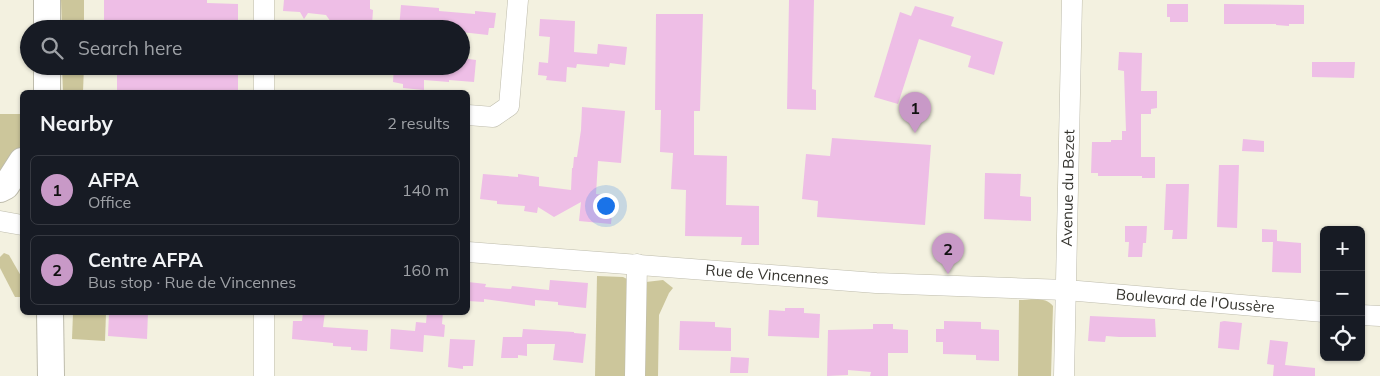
<!DOCTYPE html>
<meta charset="utf-8">
<style>
:root{--surface:#171b24;--page:#20242c;--text:#f1f3f6;--muted:#9ea1a6;--line:#363941;--accent:#c899c7}
body{margin:0;font-family:Mulish,sans-serif;background:var(--page);color:var(--text)}
.controls{position:absolute;right:15px;bottom:15px;display:grid;overflow:hidden;border-radius:8px;box-shadow:0 1px 4px #0004}
.controls button{width:45px;height:45px;display:grid;place-items:center;padding:0;border:0;border-bottom:1px solid var(--line);background:var(--surface);color:var(--text);font:25px sans-serif}
.you{position:absolute;left:605px;top:205px;width:18px;height:18px;margin:-12px;border:4px solid #fff;border-radius:50%;background:#1a73e8;box-shadow:0 0 0 8px #1a73e833}
.badge{display:grid;place-items:center;width:32px;height:32px;border-radius:50%;background:var(--accent);color:#111;font-size:16px;font-weight:700}
.pin{position:absolute;translate:-50% -41px;filter:drop-shadow(0 1px 2px #0008)}
.pin::after{content:'';position:absolute;top:26px;width:18px;height:15px;background:inherit;clip-path:polygon(0 0,100% 0,50% 100%)}
.list{margin:0;padding:0;list-style:none}
h2{display:flex;justify-content:space-between;align-items:center;height:65px;margin:0;padding:0 20px;font-size:21px}
h2 small{font-size:16px;font-weight:400;color:var(--muted)}
.list li{display:grid;grid-template-columns:32px 1fr auto;gap:15px;align-items:center;box-sizing:border-box;height:70px;margin:0 10px 10px;padding:0 10px;border:1px solid var(--line);border-radius:8px}
.list b{display:block;font-size:19px;white-space:nowrap}
.list p{margin:0;font-size:16px;white-space:nowrap;color:var(--muted)}
.list em{font-size:16px;font-style:normal;color:var(--muted)}
.icon{flex:none;width:28px;height:28px;fill:none;stroke:currentColor;stroke-width:2;stroke-linecap:round;stroke-linejoin:round}
.map{position:relative;flex:none;width:1380px;height:376px;overflow:hidden}
.search{position:absolute;background:var(--surface);box-shadow:0 1px 4px #0004;left:20px;top:20px;width:450px;height:55px;display:flex;align-items:center;gap:12px;box-sizing:border-box;padding:0 18px;border-radius:28px;color:var(--muted);font-size:19px}
.panel{position:absolute;background:var(--surface);box-shadow:0 1px 4px #0004;left:20px;top:90px;width:450px;height:225px;border-radius:8px}
.map>svg:first-child{display:block}
</style>
<div class="map">
<svg width="1380" height="376" viewBox="0 0 1380 376">
<rect width="100%" height="100%" fill="#f3f1e0"/>
<g fill="#ccc69b">
<path d="M61,0H84V29H62Z"/>
<path d="M62,66H84L83,92H63Z"/>
<path d="M0,114H22V141L16,160L0,179Z"/>
<path d="M4,253L9,255L21,276V297H15L0,268V257Z"/>
<path d="M597,276L623,277L627,279L628,283L625,376H595Z"/>
<path d="M663,280L673,288L669,293L659,315L658,376H642L646,282Z"/>
<path d="M1019,300C1030,300 1046,296 1053,306L1051,376H1018Z"/>
<path d="M73,313H106L105,341L72,339Z"/>
</g>
<g fill="#eebee6">
<path d="M104,0H207V3L238,4V29H117V24H104Z"/>
<path d="M284,0H370V9L373,10L372,25L344,23V29H336L326,15L308,13L304,19L300,12L283,11Z"/>
<path d="M789,0H814L812,89L816,90V110L787,109Z"/>
<path d="M1167,4H1188V22H1170V17H1167Z"/>
<path d="M1224,4L1304,5V24H1289V26L1276,25V24H1224Z"/>
<path d="M401,5L439,8V11L475,14V11L496,13L494,28H489L488,35L461,32V29H450L451,24L412,21L411,29H399Z"/>
<path d="M915,6L954,17L951,26L1003,42L994,75L968,67L971,56L919,39L898,104L874,97L900,12L911,16Z"/>
<path d="M656,14H703L700,111H694V155L727,156L726,205L759,206V245H741L742,237L685,236L686,190L671,189L673,153L660,152L661,110H655Z"/>
<path d="M540,19L575,21L574,52L597,54L598,44L627,47L625,65L610,63L609,67L577,64L576,68L567,67L566,82L546,80L547,76L538,75L539,62L548,63L550,37L539,36Z"/>
<path d="M1119,52L1142,53L1141,91H1157V108L1151,109V114H1141V157H1155V178H1142V176H1098V173H1091L1092,142H1111V140H1122V131H1126L1124,71L1118,70Z"/>
<path d="M461,58L476,60L474,82L449,80V82L424,80V90L403,88V84L393,82L394,66H419L442,69L443,66H461Z"/>
<path d="M1312,62H1355L1354,78L1312,77Z"/>
<rect x="117" y="66" width="121" height="26"/>
<path d="M582,107L625,111L621,163L598,161L596,194L612,196L611,203H613L611,224L579,221L581,202L554,217L538,207L537,213L524,211L525,206L497,204V201L480,199L483,174L518,177V174L539,177V186L571,190L572,168H573L574,157H577L581,130Z"/>
<path d="M832,138L931,145L925,225L817,217L818,201L802,199L806,154L830,156Z"/>
<path d="M1243,139L1264,141V152L1242,151Z"/>
<path d="M1219,165H1239L1237,228L1217,227Z"/>
<path d="M985,173L1021,174L1020,196L1031,197V221L984,219Z"/>
<path d="M1166,184H1189L1187,239H1172L1173,230H1164Z"/>
<path d="M1125,226H1147L1146,243H1143L1142,257H1128L1129,242H1125Z"/>
<path d="M1262,229L1277,230V241L1301,243V273L1272,272L1273,242H1262Z"/>
<path d="M550,280L588,283L586,308L558,305V302L535,300V306L484,299V302L468,301V282L486,284L485,287L511,289L512,286L549,290Z"/>
<path d="M785,308H804V313L820,314L819,338L768,336L769,310L785,311Z"/>
<path d="M109,312H148L147,339L108,336Z"/>
<path d="M303,312H325L323,327L368,330L367,351L351,350V347L333,346V343L292,339L293,321H302Z"/>
<path d="M427,312H443L442,324L445,325L444,337L424,335L423,352L390,349L391,329L415,331L416,322L426,323Z"/>
<path d="M1090,316L1155,319L1156,337H1119L1106,336L1105,342L1088,341Z"/>
<path d="M680,321L715,322V327L731,328V351L679,350Z"/>
<path d="M944,321L981,322V329L999,330V361L976,360V355L943,354V342H936V329H944Z"/>
<path d="M1224,321L1242,323L1239,350L1218,348L1220,322Z"/>
<path d="M873,324H893V329L908,330V353H888V376H870L871,372L848,370V375L827,376L828,330L873,329Z"/>
<path d="M523,329L574,332V333L586,334L583,363L553,360L555,344H527V356L518,355V358H501L503,337H522Z"/>
<path d="M450,339L475,340L473,366H463V369L448,367Z"/>
<path d="M1270,340L1288,342L1285,365L1315,368V376H1273L1274,365L1267,364Z"/>
<path d="M731,357L749,358L748,373H730Z"/>
</g>
<g fill="none" stroke-linecap="round" stroke-linejoin="round">
<defs>
<g id="minor">
<path d="M264,0V29"/>
<path d="M264,92V66"/>
<path d="M468,115L493,117L509,106L518,0"/>
<path d="M0,221L22,225"/>
<path id="s1" d="M468,252L876,283L1066,290L1324,312"/>
<path d="M264,312V376"/>
<path d="M1361,315L1380,316"/>
<path d="M635,376L637,264"/>
<path id="s2" d="M1064,376L1072,0"/>
</g>
<g id="major">
<path d="M47,0V29"/>
<path d="M47,66V92"/>
<path d="M0,189L6,186L22,161"/>
<path d="M50,312L51,376"/>
</g>
</defs>
<use href="#minor" stroke="#bebcac" stroke-width="21"/>
<use href="#major" stroke="#bebcac" stroke-width="28"/>
<use href="#minor" stroke="#fff" stroke-width="20"/>
<use href="#major" stroke="#fff" stroke-width="26"/>
</g>
<g text-anchor="middle" stroke-width="4" stroke-linejoin="round" paint-order="stroke">
<g font-size="15" fill="#34332d" stroke="#f3f1e0">
<text dy="5" stroke="none"><textPath href="#s2" startOffset="188">Avenue du Bezet</textPath></text>
<text dy="5" stroke="none"><textPath href="#s1" startOffset="300">Rue de Vincennes</textPath></text>
<text dy="5" stroke="none"><textPath href="#s1" startOffset="729">Boulevard de l'Oussère</textPath></text>
</g>
</g>
</svg>
<div class="controls">
<button>+</button>
<button>−</button>
<button><svg class="icon" aria-label="locate" viewBox="0 0 24 24"><circle cx="12" cy="12" r="6"/><path d="M12 2v4M12 18v4M2 12h4M18 12h4"/></svg></button>
</div>
<div class="you"></div>
<div class="pin badge" style="left:915px;top:133px">1</div>
<div class="pin badge" style="left:948px;top:274px">2</div>
<div class="search"><svg class="icon" aria-label="search" viewBox="0 0 24 24"><circle cx="10" cy="10" r="6"/><path d="M15 15l6 6"/></svg>Search here</div>
<section class="panel">
<h2>Nearby<small>2 results</small></h2>
<ul class="list">
<li><span class="badge">1</span><div><b>AFPA</b><p>Office</p></div><em>140 m</em></li>
<li><span class="badge">2</span><div><b>Centre AFPA</b><p>Bus stop · Rue de Vincennes</p></div><em>160 m</em></li>
</ul>
</section>
</div>
